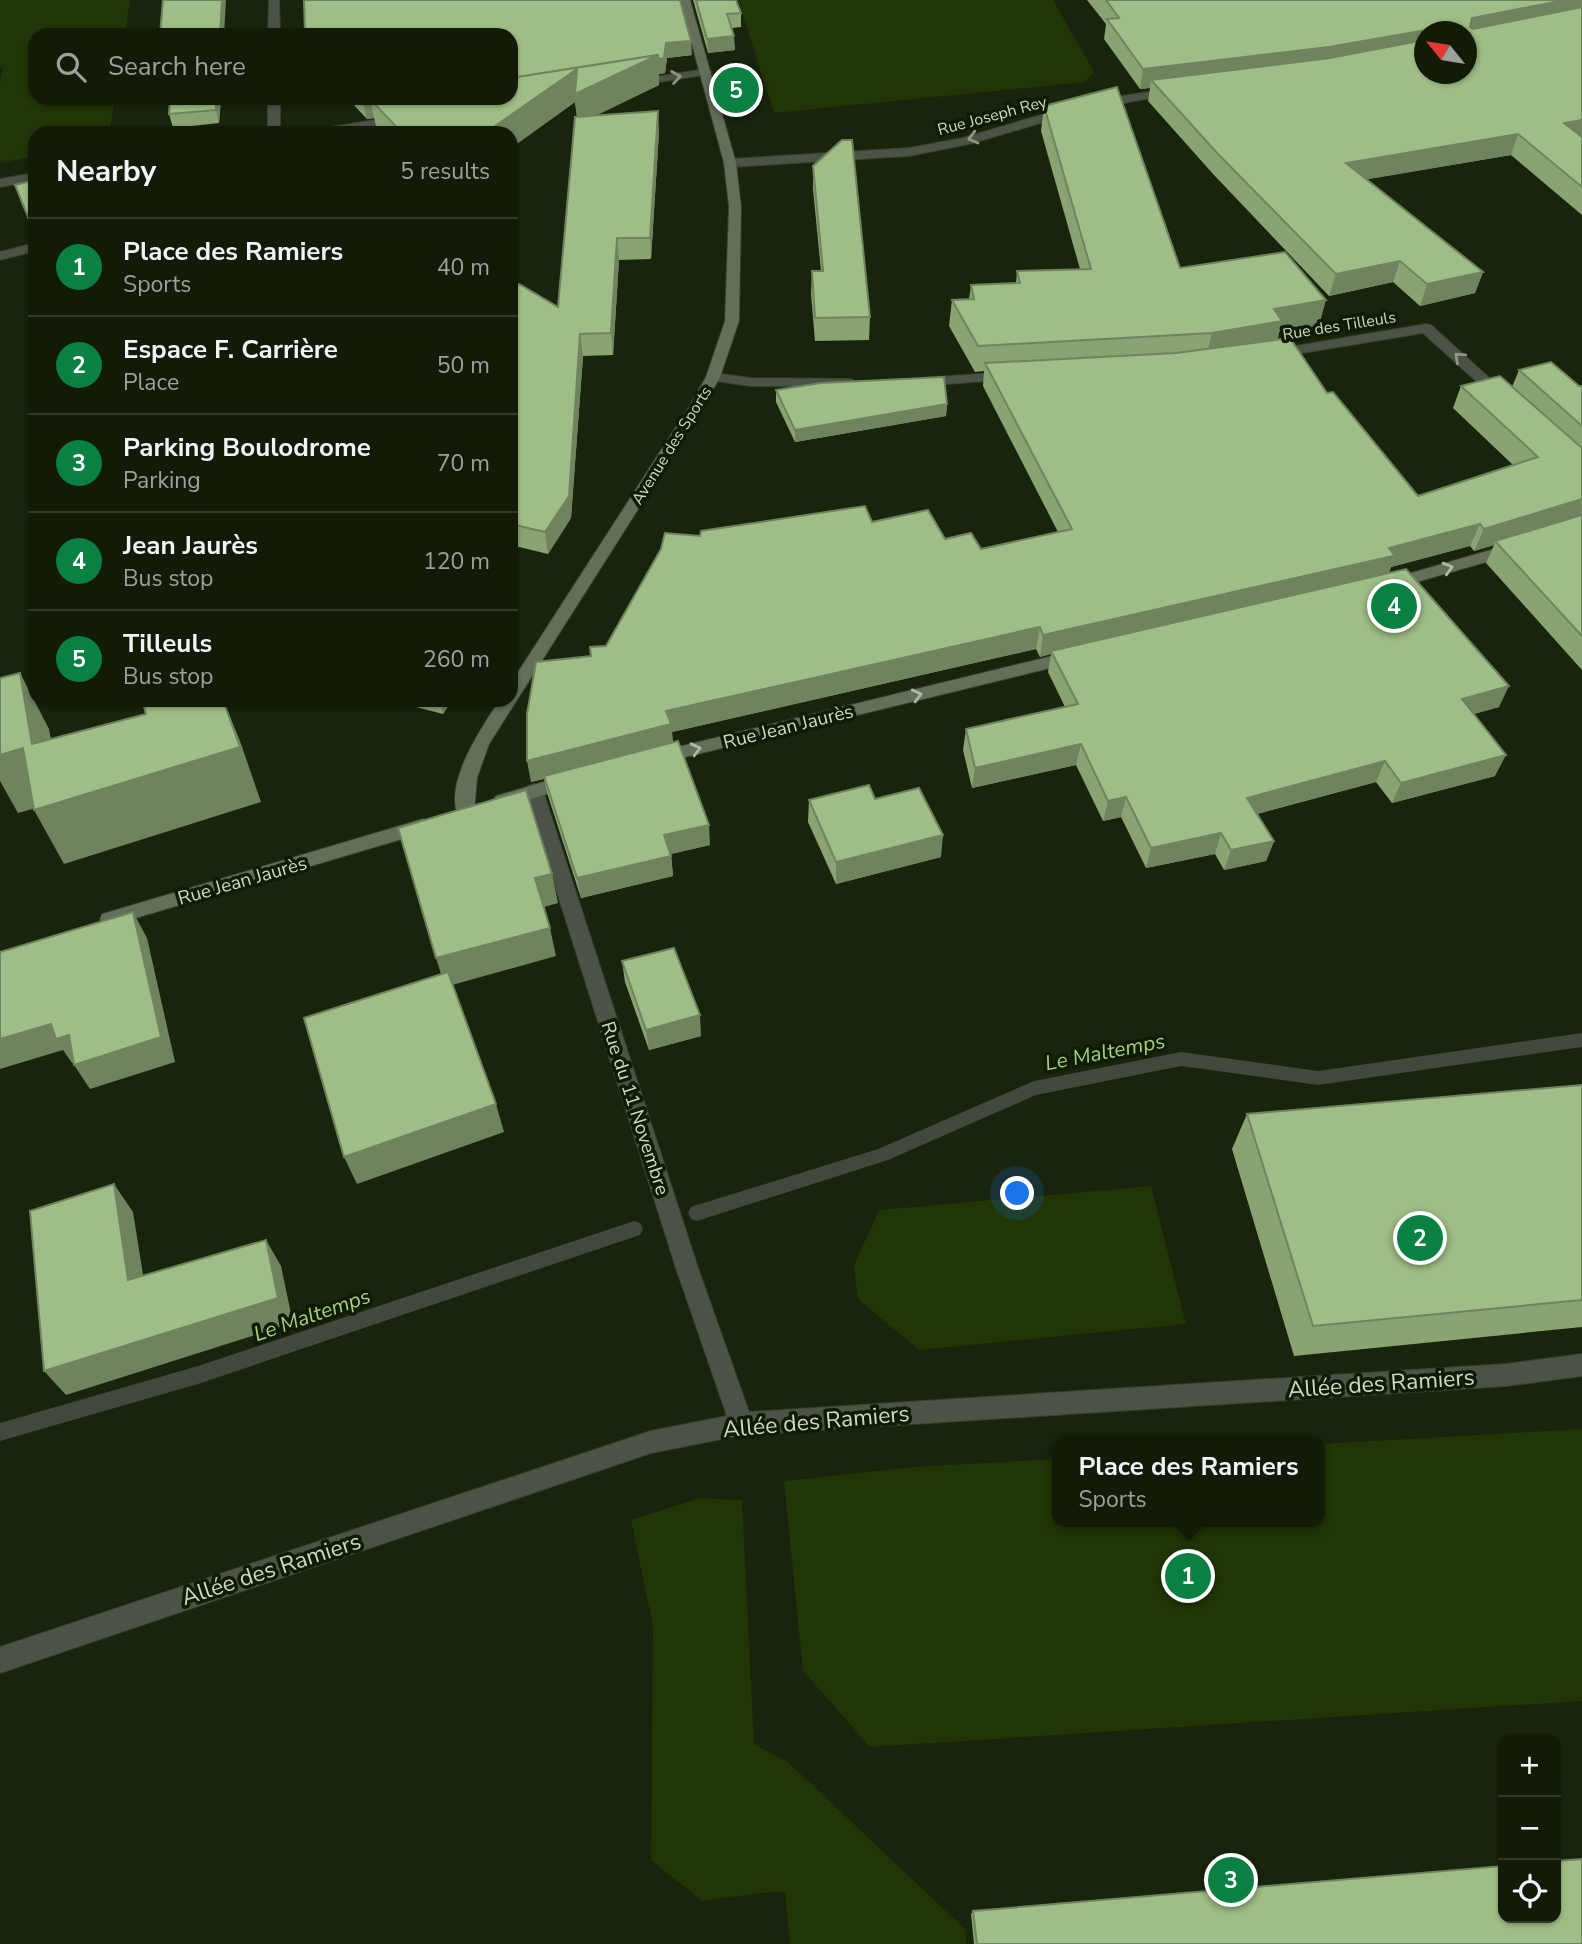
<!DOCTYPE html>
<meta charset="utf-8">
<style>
:root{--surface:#121b08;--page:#1f2816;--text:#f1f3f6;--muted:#9ca19c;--line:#313929;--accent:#0b8043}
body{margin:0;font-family:"Nunito Sans",sans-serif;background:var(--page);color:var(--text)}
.controls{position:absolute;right:21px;bottom:21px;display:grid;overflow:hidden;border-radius:14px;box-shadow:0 2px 5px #0004}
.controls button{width:63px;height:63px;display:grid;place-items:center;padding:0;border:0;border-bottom:2px solid var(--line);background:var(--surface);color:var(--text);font:35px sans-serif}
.compass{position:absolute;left:1414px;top:21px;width:63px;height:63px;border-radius:50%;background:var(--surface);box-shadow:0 2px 5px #0004;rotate:300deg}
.you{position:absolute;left:1018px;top:1194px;width:24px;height:24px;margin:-18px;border:5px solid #fff;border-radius:50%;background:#1a73e8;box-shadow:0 0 0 10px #1a73e833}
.badge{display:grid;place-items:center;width:46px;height:46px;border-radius:50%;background:var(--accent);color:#fff;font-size:23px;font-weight:700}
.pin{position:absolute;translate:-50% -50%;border:4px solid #fff;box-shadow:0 2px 7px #0006}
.popup{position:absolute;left:1052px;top:1436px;width:273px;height:91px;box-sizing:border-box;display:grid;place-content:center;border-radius:14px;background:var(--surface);filter:drop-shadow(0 2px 5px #0005);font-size:23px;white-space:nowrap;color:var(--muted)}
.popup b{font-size:26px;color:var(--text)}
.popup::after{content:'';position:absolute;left:50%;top:100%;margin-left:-14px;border:14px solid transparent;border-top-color:var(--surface)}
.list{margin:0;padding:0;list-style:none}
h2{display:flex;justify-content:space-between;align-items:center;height:91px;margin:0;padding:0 28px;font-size:30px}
h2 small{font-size:23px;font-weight:400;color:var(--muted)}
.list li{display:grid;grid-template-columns:46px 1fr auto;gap:21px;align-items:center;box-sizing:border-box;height:98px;padding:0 28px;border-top:2px solid var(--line)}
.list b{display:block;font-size:26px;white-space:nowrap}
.list p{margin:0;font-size:23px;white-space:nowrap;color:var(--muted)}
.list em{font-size:23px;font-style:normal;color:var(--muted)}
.icon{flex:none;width:38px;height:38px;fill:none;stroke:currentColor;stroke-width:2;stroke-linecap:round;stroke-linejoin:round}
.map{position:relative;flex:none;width:1582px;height:1944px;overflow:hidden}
.search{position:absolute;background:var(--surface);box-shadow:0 2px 5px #0004;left:28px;top:28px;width:490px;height:77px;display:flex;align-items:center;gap:18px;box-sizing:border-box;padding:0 24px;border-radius:21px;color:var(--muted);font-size:26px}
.panel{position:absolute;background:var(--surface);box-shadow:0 2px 5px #0004;left:28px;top:126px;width:490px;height:581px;border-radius:21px}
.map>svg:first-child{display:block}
</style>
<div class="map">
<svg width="1582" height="1944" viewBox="0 0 1582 1944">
<rect width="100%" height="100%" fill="#18240b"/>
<g fill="#213506">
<path d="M0,0H130L125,35H35V98H115L109,133H35V156L0,163V81L3,68L0,67Z"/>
<path d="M738,0H1053L1094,72L1085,82L774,113Z"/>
<path d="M1151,1186L1186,1324L919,1350L858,1299L854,1265L879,1210Z"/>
<path d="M1582,1429V1701L870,1747L803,1671L784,1481L913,1467L1057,1459V1522H1319V1444Z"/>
<path d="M700,1498L742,1500L754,1744L788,1762L965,1929L967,1944H790L785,1892L761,1893L702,1901L651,1860L653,1627L631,1520Z"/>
</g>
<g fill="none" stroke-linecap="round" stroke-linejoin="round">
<g fill="#40493c" fill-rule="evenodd">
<path d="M1582,1033V1047L1318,1085L1181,1066L1036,1095L888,1160L697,1221L691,1219L688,1213L691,1207L697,1205L878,1149L1034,1081L1181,1052L1318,1071Z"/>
<path d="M634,1221L640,1223L643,1229L640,1235L634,1237L198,1384L0,1441V1423L198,1366Z"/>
</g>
<defs>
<path id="service" d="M35,243V251L0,260V252Z"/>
<g id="minor">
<path d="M269,0H279L280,35H268Z"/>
<path d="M706,69L712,72L710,74L634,86L628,83L634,80Z"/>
<path d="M1174,88L1180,91L1178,93L1097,108L1091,104L1097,100Z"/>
<rect x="268" y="98" width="12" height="35"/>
<path d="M1068,107L1074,111L1072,114L969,144L909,156L730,167L724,163L730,159L909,148L963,138Z"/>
<path d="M400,116L406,120L404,123L341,133H312L318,129Z"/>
<path d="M35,173V181L0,187V179Z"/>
<path d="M1426,324L1431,325L1508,395V401H1498L1423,333L1272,358L1265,354L1272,350Z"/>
<path d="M1009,372L1016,376L1014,379L920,386L913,382L920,378Z"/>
<path d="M713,373L751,378L851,379L858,383L851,387L751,386L708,380L706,377Z"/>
<path d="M534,784L540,786L543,791L698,1268L749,1412L1506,1364L1582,1354V1376L1506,1386L742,1435L651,1453L0,1673V1647L651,1431L727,1416L676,1268L525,791L528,786Z"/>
</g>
<g id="secondary">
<path d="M680,0H690L736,163L741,207L739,321L720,377L703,407L489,744L477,778L474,812L471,817H459C442,785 483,725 500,700H511V683L689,407L706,377L725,321L729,207L724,163Z"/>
<path d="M1515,543L1523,548L1521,552L1389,590L1381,585L1383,581Z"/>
<path d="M1073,651L1079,653L1081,657L1079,661L657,764L651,762L648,758L651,754L657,752Z"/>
<path d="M570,774L576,775L579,780L576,785L502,808L496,806L493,801L496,796Z"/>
<path d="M423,819L429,821L432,826L429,831L109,926L102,924L100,919L102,914L109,912Z"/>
</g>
</defs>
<use href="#service" stroke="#354129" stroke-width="2"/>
<use href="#minor" stroke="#354129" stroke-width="2"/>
<use href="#secondary" stroke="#354129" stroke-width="2"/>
<use href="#service" fill="#4b5246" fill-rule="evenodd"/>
<use href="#minor" fill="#4b5246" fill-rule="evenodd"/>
<use href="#secondary" fill="#636e5b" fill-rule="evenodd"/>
</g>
<g fill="#89a373" fill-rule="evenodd">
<path d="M304,0L692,55L667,58L665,73L659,74V85L597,115L659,132L651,259L619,260L613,355L583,356L571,518L548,554L511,545V288L558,307L577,117L575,102L511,148V133H380L377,130L374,118L367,119L351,102L319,105L318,98H511Z"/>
<path d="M693,0H736L741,13V27L732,28L735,50L708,53Z"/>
<path d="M1087,0H1582V215L1511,155L1367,179L1483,272L1475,293L1420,306L1393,282L1329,296L1214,175L1148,101L1150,88L1140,89L1104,39L1106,24ZM1424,32H1466L1424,74Z"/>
<path d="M170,98H221L219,123L173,128L169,114Z"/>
<path d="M1044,106L1180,268L1319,326L1279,332L1278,339L1327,393L1418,496L1513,465L1453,408L1461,386L1512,387L1519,370L1579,386H1582V670L1486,563L1494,545L1474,551L1470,546L1391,567L1389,573L1499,707L1474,714L1495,776L1392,803L1376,782L1257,814L1274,841L1266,861L1224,870L1215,854L1146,868L1121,817L1103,821L1076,765L972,788L963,750L966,729L1065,707L1048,672L1051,654L1040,657L1036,649L672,732L673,743L710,845L671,854L673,876L581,898L548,796L544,779L531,782L591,656L606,646L700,536L872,522L945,539L981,549L1058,532L983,386L984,371L975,372L949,326L952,300L969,299L971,285L1016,283L1017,271L1080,269L1041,131Z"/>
<path d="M813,166L870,317L869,340L815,341L811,294L812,271H821L813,189Z"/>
<path d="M776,390L947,404L946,416L795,442L776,402Z"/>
<path d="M389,700H452L443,714Z"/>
<path d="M875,799L941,857L836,884L808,822L809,800Z"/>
<path d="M622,961L701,1036L649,1050L625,982Z"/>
<path d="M1582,1085V1327L1294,1356L1232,1149L1247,1114Z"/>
<path d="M973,1911L1582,1944H974L971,1914Z"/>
</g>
<g fill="#6f845e">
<path d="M222,0H226L224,35H220Z"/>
<path d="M1565,0H1582V15L1466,38L1472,18Z"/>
<path d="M1432,29L1431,32H1424V49L1151,80L1150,88L1140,89L1143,69Z"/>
<path d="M734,36L735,50L708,53L707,39Z"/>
<path d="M691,41L692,55L667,58L665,73L659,74V85L578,124L575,102L511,148V133H485L577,69L666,43Z"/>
<path d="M216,98H221L219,123L216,110Z"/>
<path d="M371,103L374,118L367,119L363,104Z"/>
<path d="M658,111L659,132L651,259L650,238Z"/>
<path d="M1582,120V139L1564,123Z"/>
<path d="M1518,134L1511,155L1340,184L1346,163Z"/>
<path d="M617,238L619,260L613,355L611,333Z"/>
<path d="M1400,261L1393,282L1329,296L1336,274Z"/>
<path d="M1483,272L1475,293L1420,306L1427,284Z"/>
<path d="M1326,300L1319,326L1279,332L1276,347L1206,358L1212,333L1274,309Z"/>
<path d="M580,334L583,356L571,518L548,554L545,532Z"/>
<path d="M947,404L946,416L795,442V430Z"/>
<path d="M1582,499V517L1495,541L1494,545L1474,551L1484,529Z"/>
<path d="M1480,524L1470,546L1391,567L1387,578L1051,651V654L1040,657L1043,635Z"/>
<path d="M1040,627L1036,649L672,732L673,746L531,782L527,761L666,711Z"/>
<path d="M20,673L49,729L62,798L32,744Z"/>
<path d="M1509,686L1499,707L1452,720L1462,699Z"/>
<path d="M223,700L240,741L261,802L64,864L34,810Z"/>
<path d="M358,700H386L360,707Z"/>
<path d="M439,700H452L443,714Z"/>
<path d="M1081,744L1076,765L972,788L975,768Z"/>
<path d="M23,748L54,803L18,813L0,781V755Z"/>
<path d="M1506,755L1495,776L1392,803L1401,783Z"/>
<path d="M1385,761L1376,782L1240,818L1247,798Z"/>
<path d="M1126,797L1121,817L1103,821L1108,801Z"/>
<path d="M709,825L710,845L666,855L664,835Z"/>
<path d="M1221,833L1215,854L1146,868L1151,848Z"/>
<path d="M943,835L941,857L836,884V862Z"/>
<path d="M1274,841L1266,861L1224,870L1231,850Z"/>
<path d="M671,856L673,876L581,898L577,878Z"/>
<path d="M552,874L558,903L541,908L535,878Z"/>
<path d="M133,912L147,938L175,1062L90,1089L74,1065Z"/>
<path d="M550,928L556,956L445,987L436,958Z"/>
<path d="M700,1015L701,1036L649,1050L646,1030Z"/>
<path d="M51,1024L69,1035L85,1060L72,1063L63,1050L0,1069V1039Z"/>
<path d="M496,1104L504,1132L357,1184L344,1157Z"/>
<path d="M114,1184L133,1212L148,1306L128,1280Z"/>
<path d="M266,1240L281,1266L293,1323L66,1395L44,1371Z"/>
</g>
<g fill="#9fbd86" stroke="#6f845e" stroke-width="2">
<path d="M163,0H222L220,35H160Z"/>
<path d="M304,0H680L691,41L666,43L664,58L658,59V55L511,78V35H305Z"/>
<path d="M696,0H736L741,13L727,14L734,36L707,39Z"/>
<path d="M1106,0H1565L1472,18L1470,27L1473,29L1582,7V120L1564,123L1582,137V187L1518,134L1346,163L1483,272L1427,284L1400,261L1336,274L1218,154L1151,80L1330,58L1424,40V74H1466V32H1432V29L1329,47L1143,69L1107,19L1119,18Z"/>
<path d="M658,55L575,94L577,69L485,133H402L371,100L383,98H511V78Z"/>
<path d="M1117,87L1180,268L1285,252L1326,300L1274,309L1282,321L1212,333L978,346L952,300L974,299L971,285L1020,283L1017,271L1091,269L1044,106Z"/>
<path d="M170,98H216V110L169,114Z"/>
<path d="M357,98H383L371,100V103L363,104Z"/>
<path d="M658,111L650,238H617L611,333L580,334L569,496L545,532L511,524V288L519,284L558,307L575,117Z"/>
<path d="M842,140H852L870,317L815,318L812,271H823L813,166Z"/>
<path d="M35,180V234L15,185Z"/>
<path d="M1290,338L1327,393L1333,392L1418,496L1538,457L1461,386L1500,376L1582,448V499L1484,529L1480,524L1389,548L1395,556H1393L1043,635L1040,627L666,711L671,724L527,761V714L536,662L591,656L590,647L606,646L661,549L665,533L700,536L701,531L865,506L872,522L928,510L945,539L971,533L981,549L1072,529L985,363L1176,353Z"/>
<path d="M1551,362L1579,386H1582V426L1519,370Z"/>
<path d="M944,377L947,404L795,430L776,390L821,383Z"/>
<path d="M1582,515V636L1495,541Z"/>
<path d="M1406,569L1509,686L1462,699L1506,755L1401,783L1385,761L1247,798L1274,841L1231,850L1221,833L1151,848L1126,797L1108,801L1081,744L975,768L966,729L1078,704L1051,651Z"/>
<path d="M20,673L32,744L146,714L144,707L168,700H223L240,747L34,810L23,748L0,755V678Z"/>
<path d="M678,741L709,825L664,835L671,856L577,878L544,776Z"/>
<path d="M869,785L875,799L919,788L943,835L836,862L809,800Z"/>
<path d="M526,790L552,874L535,878L550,928L436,958L398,828Z"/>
<path d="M133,912L161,1037L74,1065L69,1035L56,1039L51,1024L0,1039V952Z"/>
<path d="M674,948L700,1015L646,1030L622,961Z"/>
<path d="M448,972L496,1104L344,1157L304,1018Z"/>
<path d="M1582,1085V1300L1313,1326L1247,1114Z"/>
<path d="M114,1184L128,1280L266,1240L278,1298L44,1371L30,1211Z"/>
<path d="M1582,1859V1944H977L973,1911L1503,1866V1918H1556V1861Z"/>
</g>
<defs><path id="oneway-chevron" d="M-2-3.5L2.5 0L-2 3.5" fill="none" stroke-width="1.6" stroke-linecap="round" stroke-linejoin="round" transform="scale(1.75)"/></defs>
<g stroke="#8d9587">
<use href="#oneway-chevron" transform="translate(676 77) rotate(-9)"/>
<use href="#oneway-chevron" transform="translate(973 138) rotate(165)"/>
<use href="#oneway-chevron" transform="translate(1459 357) rotate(-138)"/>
</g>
<g stroke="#afb8a7">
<use href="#oneway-chevron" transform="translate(1448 568) rotate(-16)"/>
<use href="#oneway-chevron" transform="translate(917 695) rotate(-14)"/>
<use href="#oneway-chevron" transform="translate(696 749) rotate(-14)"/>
</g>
<g text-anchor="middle" stroke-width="7" stroke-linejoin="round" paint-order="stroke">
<g font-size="16" fill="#cfd8c8" stroke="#0f1b03">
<text transform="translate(992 115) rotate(-15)" y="6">Rue Joseph Rey</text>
<text transform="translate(1339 325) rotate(-9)" y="6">Rue des Tilleuls</text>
<text transform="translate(671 445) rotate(-58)" y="6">Avenue des Sports</text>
</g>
<g font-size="19" fill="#cfd8c8" stroke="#0f1b03">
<text transform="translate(788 726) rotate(-14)" y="7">Rue Jean Jaurès</text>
<text transform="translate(242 880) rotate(-16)" y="7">Rue Jean Jaurès</text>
<text transform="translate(636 1108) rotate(72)" y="7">Rue du 11 Novembre</text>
</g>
<g font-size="21" font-style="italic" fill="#a7cf81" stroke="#0f1b03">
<text transform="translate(1105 1052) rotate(-11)" y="7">Le Maltemps</text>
<text transform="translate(312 1315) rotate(-19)" y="7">Le Maltemps</text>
</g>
<g font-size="23" fill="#cfd8c8" stroke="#0f1b03">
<text transform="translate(1381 1383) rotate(-4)" y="8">Allée des Ramiers</text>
<text transform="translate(816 1421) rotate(-5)" y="8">Allée des Ramiers</text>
<text transform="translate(271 1569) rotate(-18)" y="8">Allée des Ramiers</text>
</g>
</g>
</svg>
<div class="controls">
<button>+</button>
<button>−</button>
<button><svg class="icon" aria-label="locate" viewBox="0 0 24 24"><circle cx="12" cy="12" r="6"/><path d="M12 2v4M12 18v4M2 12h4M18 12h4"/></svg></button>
</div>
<svg class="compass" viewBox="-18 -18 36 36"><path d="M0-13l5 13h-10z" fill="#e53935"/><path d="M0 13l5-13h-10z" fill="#9ca19c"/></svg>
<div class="you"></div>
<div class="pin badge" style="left:1188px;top:1576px">1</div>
<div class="popup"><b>Place des Ramiers</b>Sports</div>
<div class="pin badge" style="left:1420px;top:1238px">2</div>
<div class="pin badge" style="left:1231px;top:1880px">3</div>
<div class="pin badge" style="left:1394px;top:606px">4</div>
<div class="pin badge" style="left:736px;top:90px">5</div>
<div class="search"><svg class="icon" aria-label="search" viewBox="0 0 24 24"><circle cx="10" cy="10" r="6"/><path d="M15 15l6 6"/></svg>Search here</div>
<section class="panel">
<h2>Nearby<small>5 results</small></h2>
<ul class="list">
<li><span class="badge">1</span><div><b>Place des Ramiers</b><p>Sports</p></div><em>40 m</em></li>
<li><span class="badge">2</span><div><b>Espace F. Carrière</b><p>Place</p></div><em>50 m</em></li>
<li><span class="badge">3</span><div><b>Parking Boulodrome</b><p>Parking</p></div><em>70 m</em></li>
<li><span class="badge">4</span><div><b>Jean Jaurès</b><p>Bus stop</p></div><em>120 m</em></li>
<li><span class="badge">5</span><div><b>Tilleuls</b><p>Bus stop</p></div><em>260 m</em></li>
</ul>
</section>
</div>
